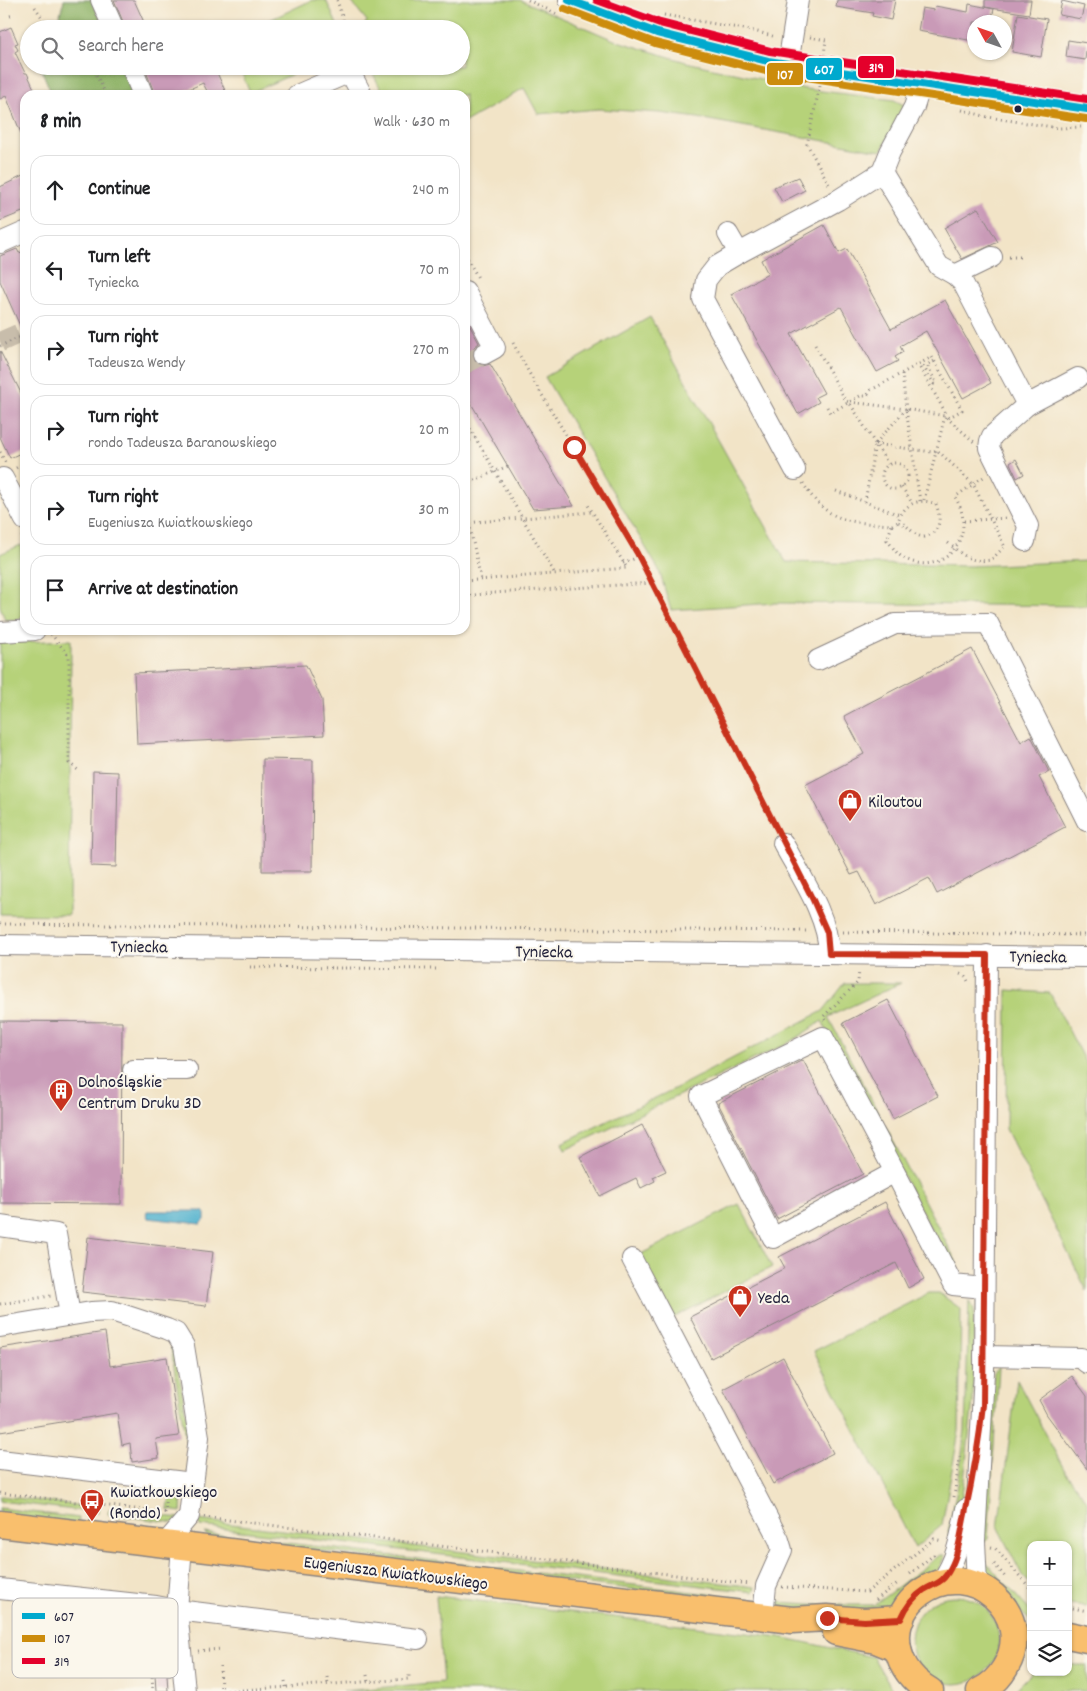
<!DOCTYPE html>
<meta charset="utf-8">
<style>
:root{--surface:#fff;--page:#f6f6f6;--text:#202124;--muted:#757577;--line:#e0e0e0}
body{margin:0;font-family:Dekko,sans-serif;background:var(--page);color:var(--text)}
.controls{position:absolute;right:15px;bottom:15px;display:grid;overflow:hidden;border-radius:10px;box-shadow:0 1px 4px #0004}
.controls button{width:45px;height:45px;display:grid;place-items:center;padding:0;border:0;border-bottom:1px solid var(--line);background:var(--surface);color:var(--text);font:25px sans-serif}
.compass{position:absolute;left:967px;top:15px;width:45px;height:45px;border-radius:50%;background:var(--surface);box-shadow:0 1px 4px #0004;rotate:310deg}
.stop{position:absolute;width:15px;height:15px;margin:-11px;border:4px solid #c8321e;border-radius:50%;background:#fff}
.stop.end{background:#c8321e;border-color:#fff;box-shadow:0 1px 5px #0008}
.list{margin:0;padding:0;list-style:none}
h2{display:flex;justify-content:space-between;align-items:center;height:65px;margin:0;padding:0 20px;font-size:21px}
h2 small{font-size:16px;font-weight:400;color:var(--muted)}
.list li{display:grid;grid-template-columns:32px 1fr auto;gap:15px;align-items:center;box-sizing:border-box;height:70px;margin:0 10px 10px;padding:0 10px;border:1px solid var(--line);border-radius:15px}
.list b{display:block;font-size:19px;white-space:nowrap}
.list p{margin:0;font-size:16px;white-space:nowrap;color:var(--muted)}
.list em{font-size:16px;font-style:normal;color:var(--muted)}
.icon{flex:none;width:28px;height:28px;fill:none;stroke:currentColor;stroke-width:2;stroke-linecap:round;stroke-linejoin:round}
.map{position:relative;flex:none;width:1087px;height:1691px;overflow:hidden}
.search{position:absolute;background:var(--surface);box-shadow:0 1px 4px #0004;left:20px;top:20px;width:450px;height:55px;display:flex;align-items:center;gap:12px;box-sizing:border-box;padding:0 18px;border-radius:28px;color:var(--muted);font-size:19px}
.panel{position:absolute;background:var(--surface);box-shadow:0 1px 4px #0004;left:20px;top:90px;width:450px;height:545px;border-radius:15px}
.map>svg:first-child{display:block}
</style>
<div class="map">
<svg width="1087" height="1691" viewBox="0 0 1087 1691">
<rect width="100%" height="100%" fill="#fbf7ec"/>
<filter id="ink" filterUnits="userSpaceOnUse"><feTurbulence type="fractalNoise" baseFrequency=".02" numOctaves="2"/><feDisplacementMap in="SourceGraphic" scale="10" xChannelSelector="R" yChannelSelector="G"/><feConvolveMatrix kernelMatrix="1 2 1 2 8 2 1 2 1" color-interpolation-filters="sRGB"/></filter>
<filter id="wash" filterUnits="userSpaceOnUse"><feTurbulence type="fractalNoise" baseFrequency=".0096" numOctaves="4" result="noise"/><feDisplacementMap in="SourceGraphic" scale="20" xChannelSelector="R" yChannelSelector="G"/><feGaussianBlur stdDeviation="1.12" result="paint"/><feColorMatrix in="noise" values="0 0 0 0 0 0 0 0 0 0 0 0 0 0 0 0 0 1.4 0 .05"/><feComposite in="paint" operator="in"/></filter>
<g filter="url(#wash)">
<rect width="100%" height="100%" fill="#f2e4c7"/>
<g fill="#b6d279" stroke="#6c7a5a">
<path d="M312,0H326L339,29H251Z"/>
<path d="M350,0H520L614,40L686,62L805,89L894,100L906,106L881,151L698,118L660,113L599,109L538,114L524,88L465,122V95H384L369,66H461V29H362L367,21Z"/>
<path d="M239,66H311L250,93Z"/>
<path d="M650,317L786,562L970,566L1087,561V606L775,603L671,610L659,570L545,377Z"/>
<path d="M21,545L25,613L20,619L5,620L0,606V554Z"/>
<path d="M71,640L69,915L0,914V643Z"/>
<path d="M845,983H901L828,1017L958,1265L950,1266L822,1021L792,1041L565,1150L562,1143L678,1087L823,1011Z"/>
<path d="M1007,990L1050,993L1087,1066V1291L1006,1129Z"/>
<path d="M739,1204L772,1267L669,1320L637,1256Z"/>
<path d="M929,1293H939L961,1309L959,1431L942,1525L915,1548L814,1351Z"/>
<path d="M969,1300L974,1309L973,1401L962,1495L953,1539L950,1537L948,1532L958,1484L965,1430Z"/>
<path d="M174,1343L191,1444L186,1443L171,1348Z"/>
<path d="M999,1367L988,1538L986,1540H982L994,1373Z"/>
<path d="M1017,1380L1066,1473L1087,1501V1606L1068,1604V1545H1031V1585L1022,1575L998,1528Z"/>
<path d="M171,1488C182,1492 182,1501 181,1512L168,1510Z"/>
<path d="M0,1496L99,1508V1513L0,1501Z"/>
<path d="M0,1508L79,1518L78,1524L0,1515Z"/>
<path d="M109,1509L179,1518L176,1523L108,1514Z"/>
<path d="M198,1520L755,1587L753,1592L200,1526Z"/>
<path d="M204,1533L750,1599L745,1603L208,1537Z"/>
<path d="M940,1555H945L939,1569L890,1607L875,1613L779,1606L776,1602L828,1605H874Z"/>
<path d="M985,1561L1031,1612V1621L1020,1612L1008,1593L990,1577L985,1569Z"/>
<circle cx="955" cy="1640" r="44"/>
<path d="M436,1596L780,1637L873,1657L893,1691H343L443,1682Z"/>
<path d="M1068,1665H1087V1691H1014L1033,1672H1068Z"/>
</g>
<g fill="#90b469" stroke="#596b52">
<path d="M64,0H92L105,29H44L58,21Z"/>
<path d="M40,66H121L134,95H52Z"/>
</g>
<path fill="#4eb0cd" stroke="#386984" d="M203,1211L205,1214V1220L201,1224L148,1218L146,1214L147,1211Z"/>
<g id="blocks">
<g fill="#c99ab7">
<path d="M114,0H134L147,29H126Z"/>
<path d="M837,0H895L891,20L872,16L873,13L836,7Z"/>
<path d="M985,0H1031L1029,14L985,7Z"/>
<path d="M1062,1L1084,6L1081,19L1059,15Z"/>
<path d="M969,4L994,9L991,22H974V41L918,31L922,8L934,10L935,6L968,12Z"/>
<path d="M1018,14L1047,19L1041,57L1012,52Z"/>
<path d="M11,27L18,43L15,44L18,50L15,52L25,73H27L35,91L25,95V143L6,96L0,99V32Z"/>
<path d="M1068,40L1087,43L1085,60L1066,57Z"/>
<path d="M144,66H214L227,95H209L203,83L176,95H155Z"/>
<path d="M25,175V211L0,221V187Z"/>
<path d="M798,177L805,190L782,202L774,187Z"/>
<path d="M978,208L998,242L962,259L944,228Z"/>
<path d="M824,225L839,253L847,249L891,329L945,300L991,383L963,398L926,331L900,346L903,352L895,357L898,361L877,372L841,307L791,334L824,393L816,397L819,402L798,414L731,294L768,274L761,260Z"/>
<path d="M17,249L19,253L25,251V337L0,281V256Z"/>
<path d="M465,317L479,343L474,347L472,353L474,360L478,364L483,366L490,364L574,506L533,509L465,393Z"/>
<path d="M0,351L25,401V451L10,458L0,437Z"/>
<path d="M1016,459L1024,474L1017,478L1010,463Z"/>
<path d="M972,649L1021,742L1031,736L1049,772L1039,777L1065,827L937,894L929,878L876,905L859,872L851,875L805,785L864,754L844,716Z"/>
<path d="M306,665L322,700L324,735L137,744L134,673Z"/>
<path d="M263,759L313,760L312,871H262Z"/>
<path d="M93,771L118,772L116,867L91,866Z"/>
<path d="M888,1000L938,1096L893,1119L843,1023Z"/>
<path d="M0,1021L122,1022L121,1204L0,1203Z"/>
<path d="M803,1060L863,1174L777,1219L718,1103Z"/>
<path d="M642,1125L666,1171L653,1177L655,1181L641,1188L636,1178L600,1196L580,1157Z"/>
<path d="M885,1202L924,1279L908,1288L896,1263L711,1358L690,1317L785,1268L779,1257Z"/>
<path d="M88,1237L213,1252L206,1306L82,1292Z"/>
<path d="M105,1332L110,1366L167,1357L179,1436L156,1439L159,1458L132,1462L130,1443L122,1445L117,1413L0,1432V1348Z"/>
<path d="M783,1357L833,1453L773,1484L723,1389Z"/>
<path d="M1072,1376L1087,1396V1469L1047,1415L1039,1400Z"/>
<path d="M170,1657L171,1675H167L168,1691H156L154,1658Z"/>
</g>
</g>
</g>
<g filter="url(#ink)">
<use href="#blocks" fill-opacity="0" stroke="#8a8381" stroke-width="1"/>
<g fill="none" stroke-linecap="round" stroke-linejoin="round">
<g stroke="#c8bdab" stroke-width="20" stroke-dasharray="20 10" stroke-linecap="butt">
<path d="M0,342L25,331"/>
<path d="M465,364L484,354"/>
</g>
<defs>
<g id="minor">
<path d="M101,0L114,29"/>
<path d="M569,0L657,33L768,61L1087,109"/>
<path d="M788,65L798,0"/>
<path d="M131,66L143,95"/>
<path d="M297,95L350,72L362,95"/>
<path d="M882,172L939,266L955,275L963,283L1027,405L992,436L990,441L989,448L1028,526L1025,541"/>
<path d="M728,234L739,253"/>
<path d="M0,243L25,232"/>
<path d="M955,275L992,257"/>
<path d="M465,291L495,348L484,354"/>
<path d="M1027,405L1078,378"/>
<path d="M795,470L703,299L706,280L717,266L739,253L838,200L882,172L890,152L914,107L921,85"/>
<path d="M3,478L25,520"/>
<path d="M0,632L35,630"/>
<path d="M818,660L895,624L988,623L1087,821"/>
<path d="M783,843C800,875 829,917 829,954"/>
<path d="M0,945L1087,957"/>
<path d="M133,1070H187"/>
<path d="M895,1172L773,1238L701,1096L823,1037L895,1172L953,1285L984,1288"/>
<path d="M0,1226L56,1234L70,1315"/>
<path d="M632,1259L779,1540L782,1550L766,1586L763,1616"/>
<path d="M0,1327L91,1312L112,1311L167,1329L176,1333L184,1346L199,1437L189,1516L165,1544"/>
<path d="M984,1356L1081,1358L1087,1363"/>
<path d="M0,1460L193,1483"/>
<path d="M182,1546L177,1610L185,1691"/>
<path d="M941,1582C957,1560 961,1535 966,1509"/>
<path d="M977,1585L975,1541L984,1372L987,955"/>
<path d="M0,1589L156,1606L177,1610L418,1639"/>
</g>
<g id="major">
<path d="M0,1524L792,1620L827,1618L864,1621L901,1619"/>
<path d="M836,1632L876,1640L898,1649"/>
<path d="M1068,1635L1087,1639"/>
<path d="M930,1691C909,1679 896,1659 897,1635C898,1618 907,1603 920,1593C970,1555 1038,1614 1005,1668C999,1678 991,1686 980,1691"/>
</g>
</defs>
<use href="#minor" stroke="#8a8381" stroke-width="22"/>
<use href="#major" stroke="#8a8381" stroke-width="29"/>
<g stroke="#8a8381" stroke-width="3" stroke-dasharray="1 4" stroke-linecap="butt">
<path d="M337,0L346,29"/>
<path d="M528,0L557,14"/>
<path d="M35,7L45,22L53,29"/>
<path d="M664,15L750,30L776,37"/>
<path d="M10,16L14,15"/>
<path d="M810,37L826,40L824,54"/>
<path d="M92,66L106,95"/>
<path d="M820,85L807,144L830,186"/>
<path d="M962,110L988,117L1059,128L1081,127"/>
<path d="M465,254L478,278"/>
<path d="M1009,257H1020"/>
<path d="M513,343L533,380L637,553L776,829"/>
<path d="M815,345L846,401L849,402L888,464"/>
<path d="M0,346L25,335"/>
<path d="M850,402L906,409"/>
<path d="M827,407L830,413L860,396H867L871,390L932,357L962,410L948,418"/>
<path d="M465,420L555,574"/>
<path d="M465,442L475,438"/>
<path d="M875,444L932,452L937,450L973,484L1005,547"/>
<path d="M0,452L5,462"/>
<circle cx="895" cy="476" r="13"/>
<path d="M16,468L25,463"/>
<path d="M803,483C827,523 849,522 892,525L887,540C892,546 896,553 902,557C942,581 980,536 955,497L985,476"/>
<path d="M465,484L508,466"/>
<path d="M902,487L912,503"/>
<path d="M836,491L900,515"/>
<path d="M924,500L945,416L944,410L920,368L923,366L934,384L936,382L927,365L934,361"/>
<path d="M920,501L906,409L945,416L974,442"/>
<path d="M865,502L875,444L906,409L902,373"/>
<path d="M465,504L481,580"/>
<path d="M964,521L1006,518"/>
<path d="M465,523L592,512"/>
<path d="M892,525L898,522C903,504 919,497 936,504C941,518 942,532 924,537C912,536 909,524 898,522"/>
<path d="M22,536L25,575"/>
<path d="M948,543C963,555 970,563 991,560L1005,546"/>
<path d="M623,563L639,557"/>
<path d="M465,581L627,568L588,505"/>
<path d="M465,596L493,593L652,583"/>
<path d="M51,634L69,656V763L78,770"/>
<path d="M0,924L809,931"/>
<path d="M843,932L1087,935"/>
<path d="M250,967L436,969"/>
<path d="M960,974L965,976L969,983"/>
<path d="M825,1020L823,1017L858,982L859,970"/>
<path d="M0,1304L51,1296"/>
<path d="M0,1493L168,1513"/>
<path d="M954,1497L960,1456"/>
<path d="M165,1513L167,1496"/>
<path d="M204,1517L749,1584"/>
<path d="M991,1547L995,1548L1031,1589"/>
<path d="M994,1564L1006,1578"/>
<path d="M910,1574L936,1553"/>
<path d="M782,1587L867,1592L934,1539L943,1541"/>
<path d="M876,1600L899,1582"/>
<path d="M1068,1607L1087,1611"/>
<path d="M149,1622L153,1691"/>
<path d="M198,1651L221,1649"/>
<path d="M151,1655L166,1654"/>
<path d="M220,1666L221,1691"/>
<path d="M367,1675L368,1682"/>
<path d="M327,1677L328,1684"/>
<path d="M285,1681L286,1687"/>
<path d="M227,1691L409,1679V1673"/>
</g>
<use href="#minor" stroke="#fff" stroke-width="20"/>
<use href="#major" stroke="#f9bf6d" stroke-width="26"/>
<defs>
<path id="bus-1" d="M569,0L657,33L768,61L1087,109"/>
<path id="bus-2" d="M565,9L655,43L766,71L1086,119"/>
<path id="bus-3" d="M597,0L660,23L770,51L1087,99"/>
</defs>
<use href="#bus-1" stroke="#fbf7ec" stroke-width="11"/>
<use href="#bus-2" stroke="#fbf7ec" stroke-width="11"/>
<use href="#bus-3" stroke="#fbf7ec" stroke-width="11"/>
<use href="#bus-1" stroke="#00a9ce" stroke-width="8"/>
<use href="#bus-2" stroke="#cc8c0c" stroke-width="8"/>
<use href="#bus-3" stroke="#e4002b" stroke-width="8"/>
</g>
</g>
<g fill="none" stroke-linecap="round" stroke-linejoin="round" filter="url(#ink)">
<path stroke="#c8321e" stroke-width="6" d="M574,447L637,553L813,900L827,932L829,954L987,955L983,1405C979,1442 973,1477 965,1514C961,1532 959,1553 950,1569C942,1584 937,1582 924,1590C913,1597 906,1607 901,1619L864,1621L827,1618"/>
</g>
<defs>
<symbol id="shop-pin" viewBox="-11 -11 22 30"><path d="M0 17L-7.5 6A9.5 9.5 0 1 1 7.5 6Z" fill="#c8321e" stroke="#fbf7ec"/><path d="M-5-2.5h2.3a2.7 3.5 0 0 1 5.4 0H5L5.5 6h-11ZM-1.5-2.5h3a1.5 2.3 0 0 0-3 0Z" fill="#fff"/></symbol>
<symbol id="building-pin" viewBox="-11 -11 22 30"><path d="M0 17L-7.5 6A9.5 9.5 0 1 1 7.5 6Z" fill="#c8321e" stroke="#fbf7ec"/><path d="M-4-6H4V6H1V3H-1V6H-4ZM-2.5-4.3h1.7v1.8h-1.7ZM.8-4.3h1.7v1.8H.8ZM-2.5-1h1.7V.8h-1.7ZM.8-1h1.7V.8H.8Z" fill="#fff"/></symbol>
<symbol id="bus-pin" viewBox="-11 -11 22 30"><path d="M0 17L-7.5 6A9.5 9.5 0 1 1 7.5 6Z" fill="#c8321e" stroke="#fbf7ec"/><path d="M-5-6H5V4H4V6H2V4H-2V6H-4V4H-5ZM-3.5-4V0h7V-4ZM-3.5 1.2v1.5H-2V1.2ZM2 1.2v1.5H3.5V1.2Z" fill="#fff"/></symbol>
</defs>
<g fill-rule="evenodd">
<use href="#shop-pin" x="836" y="787" width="28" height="38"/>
<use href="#building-pin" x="47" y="1077" width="28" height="38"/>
<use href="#shop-pin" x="726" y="1283" width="28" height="38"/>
<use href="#bus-pin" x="78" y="1487" width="28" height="38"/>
</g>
<circle fill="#22223b" stroke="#fbf7ec" stroke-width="2" cx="1018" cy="109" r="4.5"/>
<g text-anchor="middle" stroke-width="4" stroke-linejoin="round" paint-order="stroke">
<g font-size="18" fill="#22223b" stroke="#fbf7ec" text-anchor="start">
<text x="868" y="807">Kiloutou</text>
<text x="78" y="1087">Dolnośląskie<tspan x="78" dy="21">Centrum Druku 3D</tspan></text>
<text x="758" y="1303">Yeda</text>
<text x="110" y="1497">Kwiatkowskiego<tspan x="110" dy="21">(Rondo)</tspan></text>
</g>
<g font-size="18" fill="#22223b" stroke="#fbf7ec">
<text transform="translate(139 946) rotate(1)" y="6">Tyniecka</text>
<text transform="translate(544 951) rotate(1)" y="6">Tyniecka</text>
<text transform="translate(1038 956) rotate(1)" y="6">Tyniecka</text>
<text transform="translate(396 1572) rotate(7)" y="6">Eugeniusza Kwiatkowskiego</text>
</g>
</g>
<rect x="12" y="1598" width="166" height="80" rx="8" fill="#fbf7ec" stroke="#bab7b7" stroke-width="1"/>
<rect x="22" y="1613" width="23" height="6" fill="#00a9ce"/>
<rect x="22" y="1635" width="23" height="7" fill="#cc8c0c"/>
<rect x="22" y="1658" width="23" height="6" fill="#e4002b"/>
<g font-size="14" fill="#22223b">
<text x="54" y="1621">607</text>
<text x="54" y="1643">107</text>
<text x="54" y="1666">319</text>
</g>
<g stroke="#fbf7ec" stroke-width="2">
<rect x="857" y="55" width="38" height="24" rx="5" fill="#e4002b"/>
<rect x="805" y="57" width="38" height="24" rx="5" fill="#00a9ce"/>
<rect x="766" y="62" width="38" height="24" rx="5" fill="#cc8c0c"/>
</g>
<g font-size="14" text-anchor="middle" font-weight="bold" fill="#fff">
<text x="876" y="72">319</text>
<text x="824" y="74">607</text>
<text x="785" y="79">107</text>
</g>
</svg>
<div class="controls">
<button>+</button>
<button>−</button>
<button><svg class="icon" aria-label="layers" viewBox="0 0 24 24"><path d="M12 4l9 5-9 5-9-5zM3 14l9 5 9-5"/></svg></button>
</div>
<svg class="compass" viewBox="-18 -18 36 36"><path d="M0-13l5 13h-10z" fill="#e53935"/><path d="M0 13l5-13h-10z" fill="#757577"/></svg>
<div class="stop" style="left:574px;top:447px"></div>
<div class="stop end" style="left:827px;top:1618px"></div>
<div class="search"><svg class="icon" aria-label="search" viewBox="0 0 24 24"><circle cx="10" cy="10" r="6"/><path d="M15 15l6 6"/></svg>Search here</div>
<section class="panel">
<h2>8 min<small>Walk · 630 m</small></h2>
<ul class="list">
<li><svg class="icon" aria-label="ahead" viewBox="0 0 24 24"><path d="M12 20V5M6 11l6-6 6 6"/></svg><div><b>Continue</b></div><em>240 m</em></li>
<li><svg class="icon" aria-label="left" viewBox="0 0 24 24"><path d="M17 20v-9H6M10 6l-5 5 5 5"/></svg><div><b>Turn left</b><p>Tyniecka</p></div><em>70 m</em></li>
<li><svg class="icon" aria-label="right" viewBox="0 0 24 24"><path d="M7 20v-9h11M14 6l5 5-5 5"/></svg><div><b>Turn right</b><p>Tadeusza Wendy</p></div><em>270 m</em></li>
<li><svg class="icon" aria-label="right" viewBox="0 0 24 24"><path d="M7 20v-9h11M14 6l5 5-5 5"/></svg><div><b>Turn right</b><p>rondo Tadeusza Baranowskiego</p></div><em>20 m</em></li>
<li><svg class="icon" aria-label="right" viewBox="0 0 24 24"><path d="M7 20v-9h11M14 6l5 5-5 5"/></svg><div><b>Turn right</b><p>Eugeniusza Kwiatkowskiego</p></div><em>30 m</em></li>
<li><svg class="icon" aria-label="arrive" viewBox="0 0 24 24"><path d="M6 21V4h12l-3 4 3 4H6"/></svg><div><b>Arrive at destination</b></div></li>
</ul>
</section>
</div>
